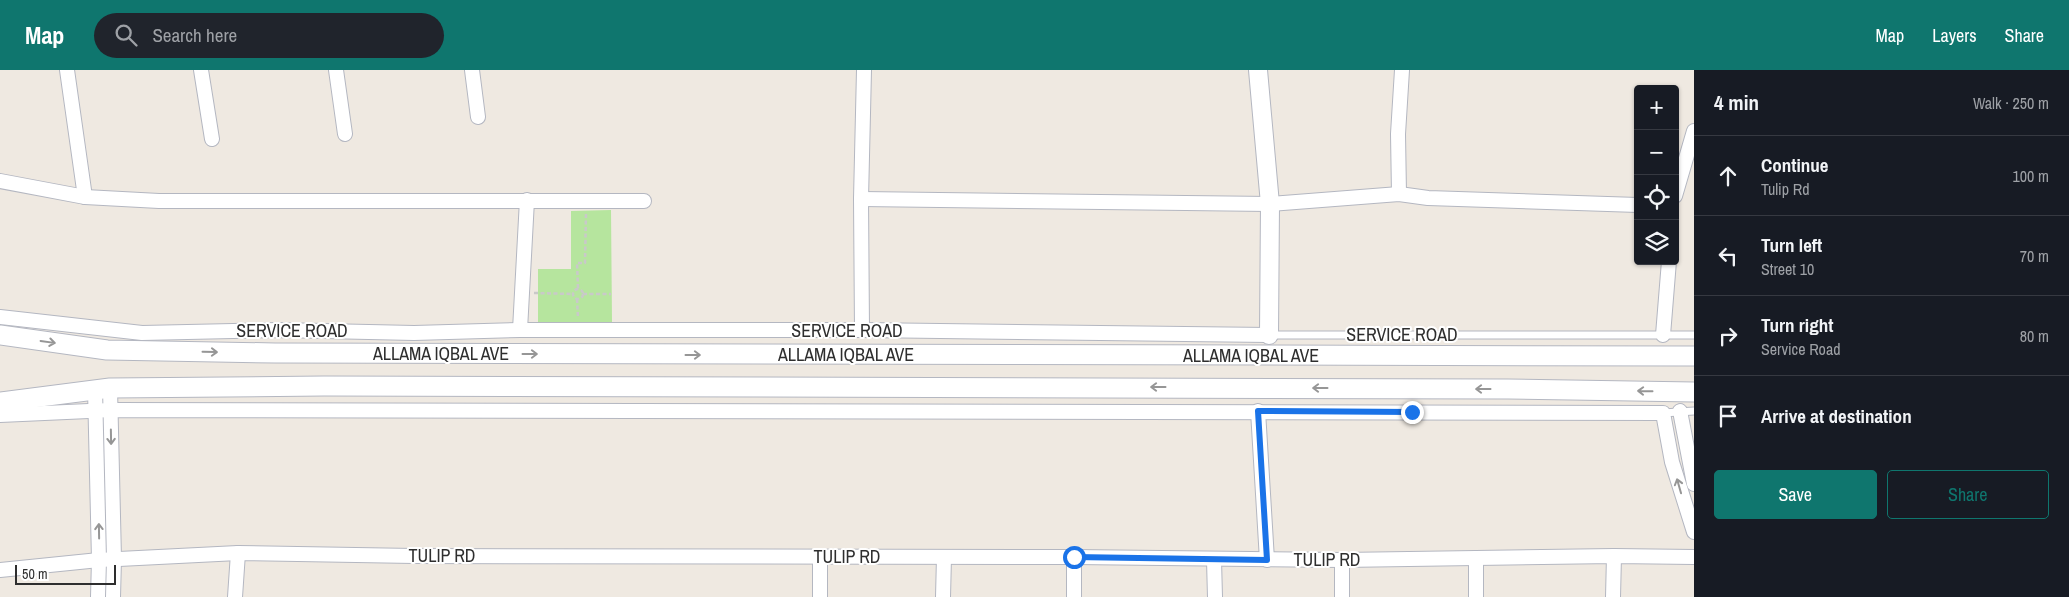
<!DOCTYPE html>
<meta charset="utf-8">
<style>
:root{--surface:#171b24;--page:#20242c;--text:#f1f3f6;--muted:#9ea1a6;--line:#363941;--accent:#0f766e}
body{margin:0;font-family:"Archivo Narrow",sans-serif;background:var(--page);color:var(--text)}
.controls{position:absolute;right:15px;top:15px;display:grid;overflow:hidden;border-radius:5px;box-shadow:0 1px 4px #0004}
.controls button{width:45px;height:45px;display:grid;place-items:center;padding:0;border:0;border-bottom:1px solid var(--line);background:var(--surface);color:var(--text);font:25px sans-serif}
.scale{position:absolute;left:15px;bottom:12px;width:101px;box-sizing:border-box;padding-left:5px;border:2px solid #2e2e2e;border-top:0;font-size:14px;line-height:18px;white-space:nowrap;color:#2e2e2e;-webkit-text-stroke:4px #fff;paint-order:stroke}
.stop{position:absolute;width:15px;height:15px;margin:-11px;border:4px solid #1a73e8;border-radius:50%;background:#fff}
.stop.end{background:#1a73e8;border-color:#fff;box-shadow:0 1px 5px #0008}
.list{margin:0;padding:0;list-style:none}
h2{display:flex;justify-content:space-between;align-items:center;height:65px;margin:0;padding:0 20px;font-size:21px}
h2 small{font-size:16px;font-weight:400;color:var(--muted)}
.list li{display:grid;grid-template-columns:32px 1fr auto;gap:15px;align-items:center;box-sizing:border-box;height:80px;padding:0 20px;border-top:1px solid var(--line)}
.list b{display:block;font-size:19px;white-space:nowrap}
.list p{margin:0;font-size:16px;white-space:nowrap;color:var(--muted)}
.list em{font-size:16px;font-style:normal;color:var(--muted)}
.actions{display:flex;gap:10px;padding:15px 20px}
.actions a{flex:1;padding:11px 0;border:1px solid var(--accent);border-radius:5px;text-align:center;font-size:18px;color:var(--accent)}
.actions .main{background:var(--accent);color:#fff}
.icon{flex:none;width:28px;height:28px;fill:none;stroke:currentColor;stroke-width:2;stroke-linecap:round;stroke-linejoin:round}
.map{position:relative;flex:none;width:1694px;height:527px;overflow:hidden}
header{display:flex;align-items:center;gap:30px;box-sizing:border-box;height:70px;padding:0 25px;background:var(--accent);color:#fff}
header strong{font-size:24px}
nav{display:flex;gap:28px;margin-inline-start:auto;font-size:18px}
.search{width:350px;height:45px;background:var(--page);display:flex;align-items:center;gap:12px;box-sizing:border-box;padding:0 18px;border-radius:28px;color:var(--muted);font-size:19px}
main{display:flex}
aside{flex:1;background:var(--surface)}
.map>svg:first-child{display:block}
</style>
<header>
<strong>Map</strong>
<div class="search"><svg class="icon" aria-label="search" viewBox="0 0 24 24"><circle cx="10" cy="10" r="6"/><path d="M15 15l6 6"/></svg>Search here</div>
<nav><a>Map</a><a>Layers</a><a>Share</a></nav>
</header>
<main>
<div class="map">
<svg width="1694" height="527" viewBox="0 0 1694 527">
<rect width="100%" height="100%" fill="#efe9e1"/>
<path fill="#b6e59e" d="M611,140L612,252L538,253V199H571V141Z"/>
<g fill="none" stroke-linecap="round" stroke-linejoin="round">
<defs>
<g id="service">
<path d="M1269,265H1694"/>
<path d="M1663,343L1694,341"/>
</g>
<g id="minor">
<path d="M67,0L85,127"/>
<path d="M201,0L212,69"/>
<path d="M336,0L345,64"/>
<path d="M472,0L478,47"/>
<path d="M0,111L85,127L159,131H644"/>
<path d="M1399,124L1398,64L1402,0"/>
<path d="M1675,126L1694,61"/>
<path d="M861,129L1270,134L1399,124L1428,128L1638,135"/>
<path d="M0,247L142,263L278,260L414,263L520,260H862L1269,265"/>
<path d="M520,260L527,130"/>
<path d="M862,260L861,129L864,0"/>
<path d="M1663,265L1669,191"/>
<path d="M110,318L114,489L113,527"/>
<path d="M95,319L99,490L98,527"/>
<path d="M1258,341L1267,490"/>
<path d="M1680,341L1694,414"/>
<path d="M0,345L111,340L1663,343L1672,392L1694,462"/>
<path d="M1214,490L1215,527"/>
<path d="M0,500L99,490L238,483L414,486L1074,487L1342,490L1614,486L1694,487"/>
<path d="M235,527L238,483"/>
<path d="M820,527V487"/>
<path d="M943,527L944,487"/>
<path d="M1074,527V487"/>
<path d="M1342,527V490"/>
<path d="M1476,527V488"/>
<path d="M1613,527L1614,486"/>
</g>
<path id="tertiary" d="M1258,0L1270,134L1269,265"/>
<g id="secondary">
<path d="M0,265L107,280L275,283L1694,286"/>
<path d="M0,332L110,318L324,316L1508,319L1694,322"/>
</g>
</defs>
<use href="#service" stroke="#b4b7c1" stroke-width="9"/>
<use href="#minor" stroke="#b4b7c1" stroke-width="16"/>
<use href="#tertiary" stroke="#b4b7c1" stroke-width="20"/>
<use href="#secondary" stroke="#b4b7c1" stroke-width="21"/>
<g stroke="#c9c9c9" stroke-width="2.5" stroke-dasharray="4 2.5" stroke-linecap="butt">
<path d="M578,218L577,193H585L586,143"/>
<circle cx="578" cy="224" r="5"/>
<path d="M534,223L572,224"/>
<path d="M583,224H611"/>
<path d="M577,229L578,248"/>
</g>
<use href="#service" stroke="#fff" stroke-width="7"/>
<use href="#minor" stroke="#fff" stroke-width="14"/>
<use href="#tertiary" stroke="#fff" stroke-width="18"/>
<use href="#secondary" stroke="#fff" stroke-width="19"/>
</g>
<defs><path id="oneway-shaft" d="M-6 0H5M1.5-3L5.5 0L1.5 3" fill="none" stroke-width="1.6" stroke-linecap="round" stroke-linejoin="round" transform="scale(1.25)"/></defs>
<g stroke="#969696">
<use href="#oneway-shaft" transform="translate(48 272) rotate(8)"/>
<use href="#oneway-shaft" transform="translate(210 282) rotate(1)"/>
<use href="#oneway-shaft" transform="translate(530 284)"/>
<use href="#oneway-shaft" transform="translate(693 285)"/>
<use href="#oneway-shaft" transform="translate(1158 317) rotate(-180)"/>
<use href="#oneway-shaft" transform="translate(1320 318) rotate(-180)"/>
<use href="#oneway-shaft" transform="translate(1483 319) rotate(-180)"/>
<use href="#oneway-shaft" transform="translate(1645 321) rotate(-179)"/>
<use href="#oneway-shaft" transform="translate(111 367) rotate(89)"/>
<use href="#oneway-shaft" transform="translate(1679 416) rotate(-106)"/>
<use href="#oneway-shaft" transform="translate(99 461) rotate(-91)"/>
</g>
<g fill="none" stroke-linecap="round" stroke-linejoin="round">
<path stroke="#1a73e8" stroke-width="6" d="M1074,487L1267,490L1258,341L1412,342"/>
</g>
<g text-anchor="middle" stroke-width="4" stroke-linejoin="round" paint-order="stroke">
<g font-size="18" fill="#2e2e2e" stroke="#fff">
<text x="292" y="267">SERVICE ROAD</text>
<text x="847" y="267">SERVICE ROAD</text>
<text x="1402" y="271">SERVICE ROAD</text>
<text x="441" y="290">ALLAMA IQBAL AVE</text>
<text x="846" y="291">ALLAMA IQBAL AVE</text>
<text x="1251" y="292">ALLAMA IQBAL AVE</text>
<text x="442" y="492">TULIP RD</text>
<text x="847" y="493">TULIP RD</text>
<text x="1327" y="496">TULIP RD</text>
</g>
</g>
</svg>
<div class="controls">
<button>+</button>
<button>−</button>
<button><svg class="icon" aria-label="locate" viewBox="0 0 24 24"><circle cx="12" cy="12" r="6"/><path d="M12 2v4M12 18v4M2 12h4M18 12h4"/></svg></button>
<button><svg class="icon" aria-label="layers" viewBox="0 0 24 24"><path d="M12 4l9 5-9 5-9-5zM3 14l9 5 9-5"/></svg></button>
</div>
<div class="scale">50 m</div>
<div class="stop" style="left:1074px;top:487px"></div>
<div class="stop end" style="left:1412px;top:342px"></div>
</div>
<aside>
<h2>4 min<small>Walk · 250 m</small></h2>
<ul class="list">
<li><svg class="icon" aria-label="ahead" viewBox="0 0 24 24"><path d="M12 20V5M6 11l6-6 6 6"/></svg><div><b>Continue</b><p>Tulip Rd</p></div><em>100 m</em></li>
<li><svg class="icon" aria-label="left" viewBox="0 0 24 24"><path d="M17 20v-9H6M10 6l-5 5 5 5"/></svg><div><b>Turn left</b><p>Street 10</p></div><em>70 m</em></li>
<li><svg class="icon" aria-label="right" viewBox="0 0 24 24"><path d="M7 20v-9h11M14 6l5 5-5 5"/></svg><div><b>Turn right</b><p>Service Road</p></div><em>80 m</em></li>
<li><svg class="icon" aria-label="arrive" viewBox="0 0 24 24"><path d="M6 21V4h12l-3 4 3 4H6"/></svg><div><b>Arrive at destination</b></div></li>
</ul>
<div class="actions"><a class="main">Save</a><a>Share</a></div>
</aside>
</main>
